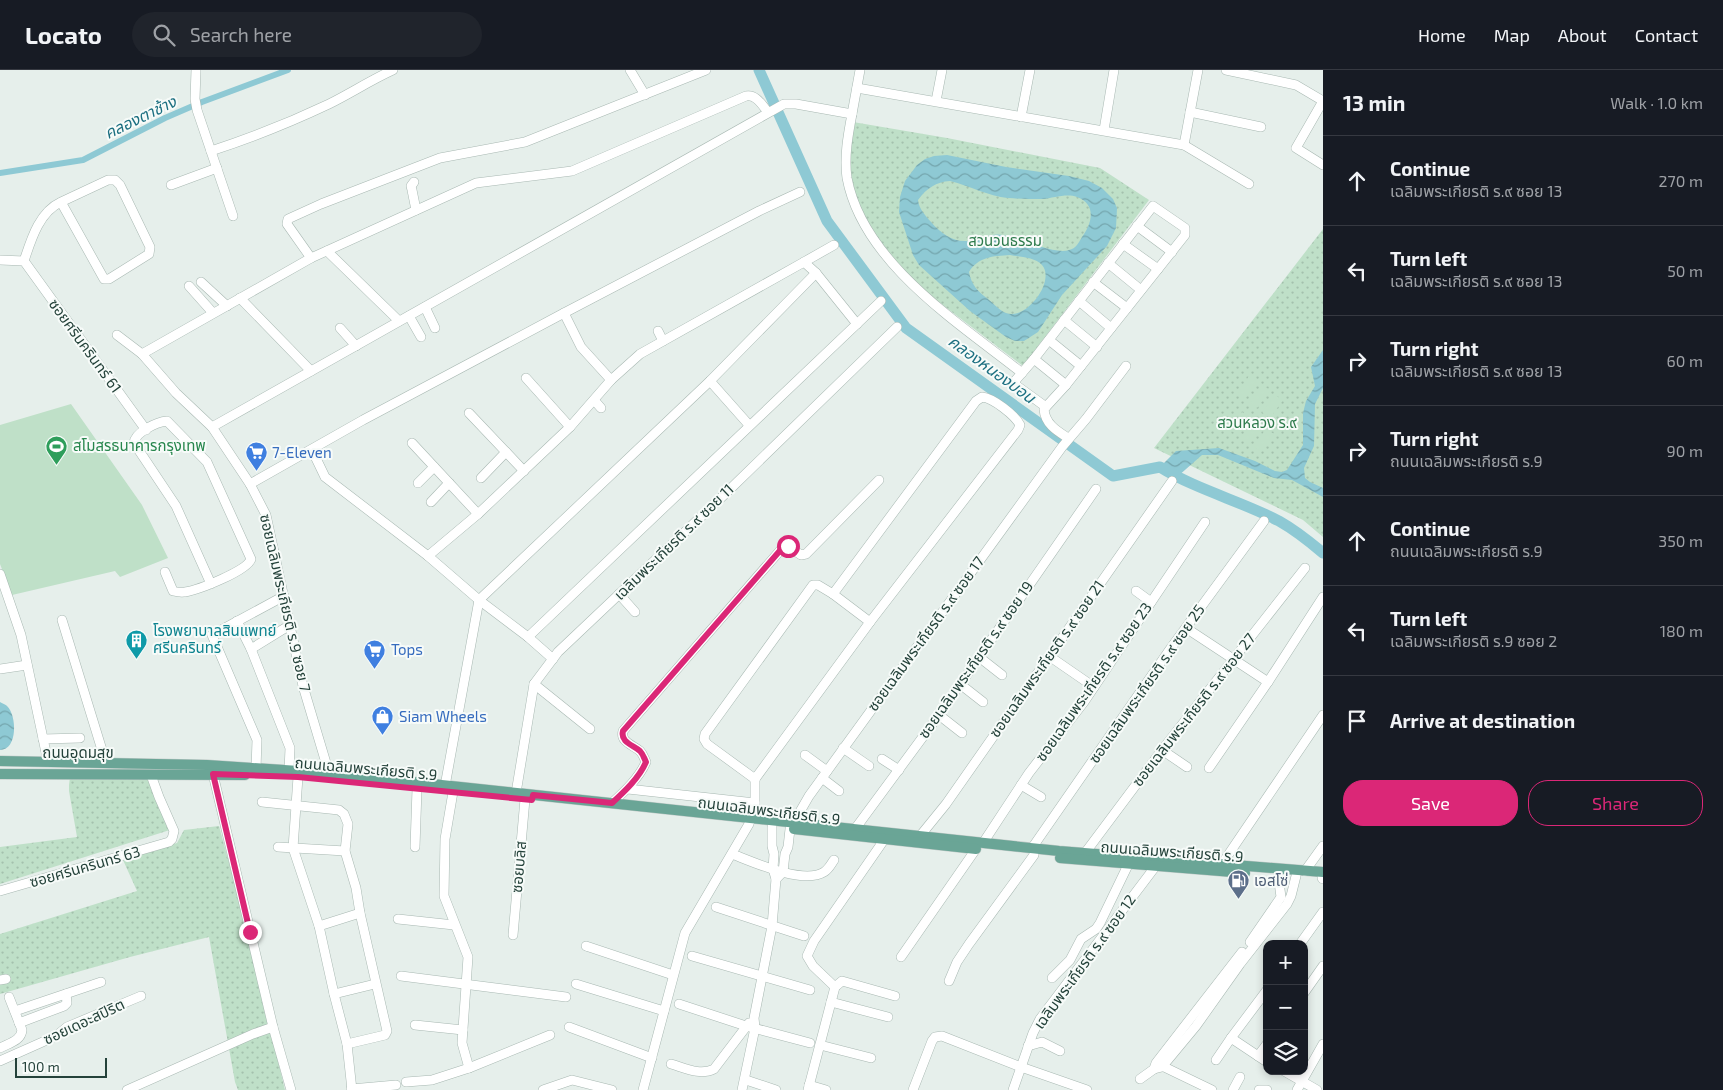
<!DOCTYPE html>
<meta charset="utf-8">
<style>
:root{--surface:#171b24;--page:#20242c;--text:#f1f3f6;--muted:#9ea1a6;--line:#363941;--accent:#db2777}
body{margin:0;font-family:"Exo 2","Noto Sans Thai",sans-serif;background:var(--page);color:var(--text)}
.controls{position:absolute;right:15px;bottom:15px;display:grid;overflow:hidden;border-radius:10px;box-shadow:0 2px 8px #0003}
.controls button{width:45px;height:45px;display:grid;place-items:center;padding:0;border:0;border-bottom:1px solid var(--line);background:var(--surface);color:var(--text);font:25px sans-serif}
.scale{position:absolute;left:15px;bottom:12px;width:92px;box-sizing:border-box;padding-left:5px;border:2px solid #24423a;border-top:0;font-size:14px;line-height:18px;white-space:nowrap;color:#24423a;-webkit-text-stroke:4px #f7fbf9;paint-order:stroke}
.stop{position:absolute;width:15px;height:15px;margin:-11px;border:4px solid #db2777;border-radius:50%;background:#fff}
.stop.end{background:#db2777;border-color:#fff;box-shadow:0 1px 5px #0008}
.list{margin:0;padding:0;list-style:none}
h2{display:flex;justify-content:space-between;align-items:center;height:65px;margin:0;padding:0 20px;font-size:21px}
h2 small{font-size:16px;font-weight:400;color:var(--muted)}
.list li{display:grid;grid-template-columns:32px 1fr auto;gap:15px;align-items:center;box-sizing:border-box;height:90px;padding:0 20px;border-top:1px solid var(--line)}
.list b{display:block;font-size:19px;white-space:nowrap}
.list p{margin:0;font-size:16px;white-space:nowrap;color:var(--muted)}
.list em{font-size:16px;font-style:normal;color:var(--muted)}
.actions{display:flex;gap:10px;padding:15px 20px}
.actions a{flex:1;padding:11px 0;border:1px solid var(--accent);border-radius:20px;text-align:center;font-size:18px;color:var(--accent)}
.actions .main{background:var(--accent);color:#fff}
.icon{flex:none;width:28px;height:28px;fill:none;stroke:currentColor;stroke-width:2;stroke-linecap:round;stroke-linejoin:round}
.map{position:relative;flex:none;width:1323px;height:1020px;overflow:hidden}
header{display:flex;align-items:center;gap:30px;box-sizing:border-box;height:70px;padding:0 25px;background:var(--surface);border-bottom:1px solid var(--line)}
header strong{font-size:24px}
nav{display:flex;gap:28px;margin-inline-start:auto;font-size:18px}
.search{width:350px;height:45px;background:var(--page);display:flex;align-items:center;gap:12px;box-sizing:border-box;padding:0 18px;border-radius:28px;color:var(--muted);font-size:19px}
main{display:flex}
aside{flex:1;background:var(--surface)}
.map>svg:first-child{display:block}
</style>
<header>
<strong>Locato</strong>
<div class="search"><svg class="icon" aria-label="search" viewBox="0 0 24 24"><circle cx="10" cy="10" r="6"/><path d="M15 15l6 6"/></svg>Search here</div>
<nav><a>Home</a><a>Map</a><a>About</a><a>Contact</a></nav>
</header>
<main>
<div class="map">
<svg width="1323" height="1020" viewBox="0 0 1323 1020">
<defs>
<pattern id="grass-dots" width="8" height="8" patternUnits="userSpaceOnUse" patternTransform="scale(1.25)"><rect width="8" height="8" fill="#bfe0c8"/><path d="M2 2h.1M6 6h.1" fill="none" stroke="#a4c1ad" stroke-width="1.8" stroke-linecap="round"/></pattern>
<pattern id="water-waves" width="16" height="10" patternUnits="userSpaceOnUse" patternTransform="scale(1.25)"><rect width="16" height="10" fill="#8ec9d4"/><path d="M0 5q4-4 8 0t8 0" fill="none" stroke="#74a5ad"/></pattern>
</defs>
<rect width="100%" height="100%" fill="#e6efeb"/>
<g fill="url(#grass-dots)">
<path d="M853,52L947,68L1100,98L1149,130L1023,296L919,217L891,186L870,159L858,133L850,107L849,77Z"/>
<path d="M1323,159V467L1303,450L1154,378Z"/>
<path d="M70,707L149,708L173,759L0,814V777L77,767L69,721V715Z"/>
<path d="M219,756L239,829L285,1020H238L235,1012L209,867L130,887L0,924V864L137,821L123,790L149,780L177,773L184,760Z"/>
</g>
<g fill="#bfe0c8">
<path d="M1249,306L1257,311L1245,329L1237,324Z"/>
<path d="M1262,315L1270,320L1257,338L1250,333Z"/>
<path d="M1275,325L1283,330L1270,348L1262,342Z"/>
<path d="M71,334L142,435L168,488L120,507L115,501L12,525L0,494V355Z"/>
<path d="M1242,342L1250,348L1238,365L1230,360Z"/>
<path d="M1253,351L1261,357L1249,375L1241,369Z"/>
<path d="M1266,359L1274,364L1261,382L1253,376Z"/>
</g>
<g fill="url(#water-waves)" fill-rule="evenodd">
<path d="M947,85L1006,97L1069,106L1089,111L1102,118L1113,129L1117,138L1116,158L1107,176L1062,225L1038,262L1024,271H1015L1006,267L970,241L919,195L913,185L899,142L900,127L905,111L917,95L925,89L934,86ZM950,111C970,116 988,126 1008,128C1020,129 1031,129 1043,129C1053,128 1067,123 1077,127C1097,134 1092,154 1082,167C1079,172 1076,179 1069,180C1055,185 1020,168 1003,165C993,163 987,167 977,169C958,175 944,167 931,152C925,145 919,139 918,130C927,118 936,112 950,111ZM1010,185C1020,187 1035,187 1042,195C1056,211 1026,251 1006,243C1000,241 993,233 988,229C978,222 971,214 969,202C978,187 993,186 1010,185Z"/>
<path d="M1323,280V318L1315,334L1314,376L1304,398L1305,408L1310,412L1323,418V427L1292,410L1274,408L1218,385H1202L1177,407L1160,397L1176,381L1219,378L1255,391L1275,401L1282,402L1287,400L1303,375V343L1306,331L1315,316L1311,297Z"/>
<path d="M0,632C2,633 6,635 7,636C17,645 18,680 0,680Z"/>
</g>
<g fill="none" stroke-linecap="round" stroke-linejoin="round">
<path stroke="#8ec9d4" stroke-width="6" d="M0,103L83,90L165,48L202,32L288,0"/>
<path stroke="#8ec9d4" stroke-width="11" d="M759,0L827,151L906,258L1113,406L1160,397C1197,420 1241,431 1279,451C1295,460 1310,472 1323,483"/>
<defs>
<g id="minor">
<path d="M196,0L195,29L197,40L233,146"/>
<path d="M630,0L645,25"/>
<path d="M1226,0L1296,15L1323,31L1296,78L1323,95"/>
<path d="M857,18L1184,75L1249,114"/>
<path d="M936,31L942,0"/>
<path d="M1190,42L1261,57"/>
<path d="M852,44C848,65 844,87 847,108C863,193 959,253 1022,303"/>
<path d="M1021,47L1030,0"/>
<path d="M1104,60L1114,0"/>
<path d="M1184,75L1198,0"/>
<path d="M211,81C251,68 291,52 329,34C351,23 371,10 393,0"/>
<path d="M414,112L411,116L412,120L416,140"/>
<path d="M171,115L217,98"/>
<path d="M1137,156L1172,182"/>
<path d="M1123,174L1158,199"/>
<path d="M327,181L399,251"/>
<path d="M311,188L287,154L288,149L321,134L440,88L525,72L706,0"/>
<path d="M0,190L24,191L146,360"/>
<path d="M24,191C31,170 39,142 61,132L108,110H115L120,115L150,177L149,184L109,209H104L61,132"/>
<path d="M804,192L834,175"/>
<path d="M1108,193L1141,220"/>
<path d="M201,212L227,236"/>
<path d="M1093,212L1127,238"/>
<path d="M189,216L213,243"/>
<path d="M240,228L311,301"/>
<path d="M1079,231L1111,258"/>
<path d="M425,237L435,258"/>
<path d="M564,243L581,277L611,310"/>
<path d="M409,246L421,267"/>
<path d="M1064,250L1097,277"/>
<path d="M340,258L356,276"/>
<path d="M658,261L663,271"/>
<path d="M117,265L142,284L176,323L212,357L250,414L266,445L303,616L329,703"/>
<path d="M1049,270L1081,296"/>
<path d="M142,284L311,188L476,113L572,101L746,26C756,24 762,35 768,42"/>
<path d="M1034,289L1066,315"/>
<path d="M526,308L570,357"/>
<path d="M710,311L749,355"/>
<path d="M982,327C993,328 1015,345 1020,355L1018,360L870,552L755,709L707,674L704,669L705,664L813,515H818L833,524L976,331Z"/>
<path d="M594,330L601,338"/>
<path d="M1046,337L1017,316L1014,312L1034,289L1153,136L1185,158V165L1066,315L1044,339C1045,354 1057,361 1068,368"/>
<path d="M469,343L524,401"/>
<path d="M212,357L784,34H796L852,44L860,0"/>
<path d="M412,373L478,444"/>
<path d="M312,380L325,407L428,486L479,530L528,567L553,589"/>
<path d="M481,408L506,382"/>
<path d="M418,413L434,397"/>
<path d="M250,414L363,350L564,243L759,141L800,122"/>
<path d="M431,432L449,413"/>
<path d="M428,486L478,444L570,357L611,310L640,284L804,192L816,203L857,254"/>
<path d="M165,502L173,521C177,522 181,523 185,522C198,520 247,501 251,489L207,392L167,351C157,352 135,362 134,373L176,436L211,514"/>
<path d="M0,504L21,565L48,692"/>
<path d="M1136,521L1151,532"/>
<path d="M619,524L635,542"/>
<path d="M833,524L870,552"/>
<path d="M479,530L710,311L816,203"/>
<path d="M62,550L106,693"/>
<path d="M237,551L251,579L290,678L289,701"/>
<path d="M1186,558L1268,612"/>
<path d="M528,567L881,231"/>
<path d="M251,579L290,555"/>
<path d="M1049,586L1094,617"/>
<path d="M979,587L1002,605"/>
<path d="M0,599L27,595"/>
<path d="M534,614L590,659"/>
<path d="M960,614L983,632"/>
<path d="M939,645L962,663"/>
<path d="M43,669L80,668"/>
<path d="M843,678L869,696"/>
<path d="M1162,680L1187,697"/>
<path d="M805,685L827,701"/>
<path d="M882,689L899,700"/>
<path d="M1209,698L1268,612L1323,527"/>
<path d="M256,699L257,670L212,565L284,526"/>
<path d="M213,704L273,957L291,1020"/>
<path d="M298,707L293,778L319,856L334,924L347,974L352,1020"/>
<path d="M822,708L839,721"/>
<path d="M1021,715L1041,727"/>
<path d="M445,716L479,530"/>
<path d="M628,719L755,733"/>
<path d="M453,722L445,769L444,826L468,887L462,973L469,998"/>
<path d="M516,723L534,614L558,582L725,424L897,257"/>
<path d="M262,732L339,740L344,744L348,754L345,781L356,818L360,843L387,961L385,965L347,974"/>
<path d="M612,733C625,721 639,708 646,692C644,688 643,684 640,681C633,675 620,672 623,661L784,476H788L801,485L806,484L879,410"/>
<path d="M855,759L939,645L1096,419"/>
<path d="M920,766L946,734L1172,411"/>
<path d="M983,773L1029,703L1084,632L1205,452"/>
<path d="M278,777L345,781"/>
<path d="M415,777L417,719"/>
<path d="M1032,778L1168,582L1264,451"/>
<path d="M1085,783L1162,680L1305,498"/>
<path d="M732,784C753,792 803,815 824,802C829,799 831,794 834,790"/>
<path d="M1222,794L1323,645"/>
<path d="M1305,801L1323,776"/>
<path d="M1322,808L1323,809"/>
<path d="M776,809L783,802L785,784L788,777L790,759L809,726L1062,377L1086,349L1126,296"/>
<path d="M0,821L169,772L172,769L174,761L159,727L151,705"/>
<path d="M716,837L804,866"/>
<path d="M398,849L454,855"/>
<path d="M319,856L360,843"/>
<path d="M513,865L525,729"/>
<path d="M1250,872L1281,827L1278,805"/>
<path d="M1300,874L1323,842"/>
<path d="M586,876L673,905"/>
<path d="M692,886L810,920"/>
<path d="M901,887L976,779"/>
<path d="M401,906L566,927"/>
<path d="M1052,908L1070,890L1081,869L1096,859L1100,853L1128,795"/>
<path d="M0,910L6,909"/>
<path d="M949,911L957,892L969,874L1034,785"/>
<path d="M576,914L664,941"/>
<path d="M835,917L842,911L895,926"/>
<path d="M1267,920L1231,968L1267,992"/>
<path d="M1304,923L1323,896"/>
<path d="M334,924L375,914"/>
<path d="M831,932L888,947"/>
<path d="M679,934L746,956L810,973"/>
<path d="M15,941L101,912"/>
<path d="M19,953L64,936L67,933L66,924"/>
<path d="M415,955L463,960"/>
<path d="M569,957L652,988"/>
<path d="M820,975L871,988"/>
<path d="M1028,976L1042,972L1060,981"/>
<path d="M0,978C9,973 21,971 22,960L9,927"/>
<path d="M1258,986L1267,974"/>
<path d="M1216,990L1231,968"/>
<path d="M0,991L56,966L67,957L141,926"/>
<path d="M671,994C685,998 700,1006 714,999L749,953"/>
<path d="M1158,994L1212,1020"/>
<path d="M1154,999L1156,993L1242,882"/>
<path d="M1284,1001L1317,1020"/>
<path d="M1140,1009L1154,999L1162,997L1196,956L1240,894L1287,834L1291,826L1296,806"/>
<path d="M746,1010L776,1020"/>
<path d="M406,1012L432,1010L469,998L550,965"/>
<path d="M809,1015L826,1020"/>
<path d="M351,1019L396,1015"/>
<path d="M127,1020L253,964L273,957"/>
<path d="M543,1020L572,1010L612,1020"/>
<path d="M643,1020L685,863L749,754L755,733V709"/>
<path d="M742,1020L755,958L754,948L772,856L776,809L773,799L774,784L772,776V757"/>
<path d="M808,1020L835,917L813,896L807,886L814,871L884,770"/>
<path d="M913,1020L932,971L935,967L942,966L1021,997L1087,1020"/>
<path d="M1013,1020L1033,963L1040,949L1155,797"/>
<path d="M1233,1020L1240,1007"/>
<path d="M1259,1020H1267"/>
<path d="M1297,1020L1323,974"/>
</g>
<g id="major">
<path d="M0,691L207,695L329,703L1059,781L1323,802"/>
<path d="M0,704L245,705"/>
<path d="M794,759L976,779"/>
<path d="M1060,788L1245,803"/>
</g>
</defs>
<use href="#minor" stroke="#a8b8b2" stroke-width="10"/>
<use href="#major" stroke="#c2cac8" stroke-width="11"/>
<use href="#minor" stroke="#fff" stroke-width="9"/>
<use href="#major" stroke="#6aa596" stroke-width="10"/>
</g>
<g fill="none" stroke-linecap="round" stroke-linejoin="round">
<path stroke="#db2777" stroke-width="6" d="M250,862L213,704L298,707L532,730L533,725L612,733C625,721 639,708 646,692C644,688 643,684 640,681C633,675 620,672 623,661L784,476H788"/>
</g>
<defs>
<symbol id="stadium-pin" viewBox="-11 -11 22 30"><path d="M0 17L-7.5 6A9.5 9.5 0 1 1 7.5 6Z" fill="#2e9e5b" stroke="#f7fbf9"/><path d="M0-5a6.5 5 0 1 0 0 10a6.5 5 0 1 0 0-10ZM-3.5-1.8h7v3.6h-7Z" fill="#fff"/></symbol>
<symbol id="supermarket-pin" viewBox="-11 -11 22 30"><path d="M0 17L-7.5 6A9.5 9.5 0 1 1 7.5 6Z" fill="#3f7fe0" stroke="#f7fbf9"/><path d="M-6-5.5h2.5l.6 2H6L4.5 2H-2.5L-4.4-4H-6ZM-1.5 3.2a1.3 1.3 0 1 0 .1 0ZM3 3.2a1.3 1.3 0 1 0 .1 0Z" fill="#fff"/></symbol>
<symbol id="building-pin" viewBox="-11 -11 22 30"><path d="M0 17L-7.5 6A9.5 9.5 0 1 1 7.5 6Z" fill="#0f9aa8" stroke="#f7fbf9"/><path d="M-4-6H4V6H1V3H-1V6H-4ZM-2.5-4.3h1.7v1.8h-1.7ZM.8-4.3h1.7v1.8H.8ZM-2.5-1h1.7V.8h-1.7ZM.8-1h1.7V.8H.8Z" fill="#fff"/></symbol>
<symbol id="shop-pin" viewBox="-11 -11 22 30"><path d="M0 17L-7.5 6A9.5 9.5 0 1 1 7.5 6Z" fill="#3f7fe0" stroke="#f7fbf9"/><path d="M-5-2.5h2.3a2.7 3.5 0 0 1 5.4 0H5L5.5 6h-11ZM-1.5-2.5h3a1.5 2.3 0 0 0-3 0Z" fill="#fff"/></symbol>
<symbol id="fuel-pin" viewBox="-11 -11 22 30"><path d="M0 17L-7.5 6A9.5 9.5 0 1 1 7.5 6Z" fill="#5c6f8a" stroke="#f7fbf9"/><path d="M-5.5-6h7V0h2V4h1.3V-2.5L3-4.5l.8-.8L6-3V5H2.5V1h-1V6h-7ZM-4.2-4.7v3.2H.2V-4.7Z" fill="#fff"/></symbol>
</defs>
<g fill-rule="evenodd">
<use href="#stadium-pin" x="44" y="364" width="25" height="34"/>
<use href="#supermarket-pin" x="244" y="370" width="25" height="34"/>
<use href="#building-pin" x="124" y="558" width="25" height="34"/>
<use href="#supermarket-pin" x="362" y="568" width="25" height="34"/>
<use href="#shop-pin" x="370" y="634" width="25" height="34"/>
<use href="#fuel-pin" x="1226" y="798" width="25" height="34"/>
</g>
<g text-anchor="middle" stroke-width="4" stroke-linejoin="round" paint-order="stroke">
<g font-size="15" fill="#2d7a4b" stroke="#f7fbf9">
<text x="1005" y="176">สวนวนธรรม</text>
<text x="1257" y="358">สวนหลวง ร.๙</text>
</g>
<g font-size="15" fill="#24423a" stroke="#f7fbf9">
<text transform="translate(85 276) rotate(54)" y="5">ซอยศรีนครินทร์ 61</text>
<text transform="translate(674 472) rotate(-44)" y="5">เฉลิมพระเกียรติ ร.๙ ซอย 11</text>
<text transform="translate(285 533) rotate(77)" y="5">ซอยเฉลิมพระเกียรติ ร.9 ซอย 7</text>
<text transform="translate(926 564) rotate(-54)" y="5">ซอยเฉลิมพระเกียรติ ร.๙ ซอย 17</text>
<text transform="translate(1047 589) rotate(-55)" y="5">ซอยเฉลิมพระเกียรติ ร.๙ ซอย 21</text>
<text transform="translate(976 590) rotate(-55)" y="5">ซอยเฉลิมพระเกียรติ ร.๙ ซอย 19</text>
<text transform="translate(1094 612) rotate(-55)" y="5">ซอยเฉลิมพระเกียรติ ร.๙ ซอย 23</text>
<text transform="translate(1147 614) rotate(-55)" y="5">ซอยเฉลิมพระเกียรติ ร.๙ ซอย 25</text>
<text transform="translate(1194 640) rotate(-52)" y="5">ซอยเฉลิมพระเกียรติ ร.๙ ซอย 27</text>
<text x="78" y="688">ถนนอุดมสุข</text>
<text transform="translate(366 699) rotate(5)" y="5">ถนนเฉลิมพระเกียรติ ร.9</text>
<text transform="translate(769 741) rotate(7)" y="5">ถนนเฉลิมพระเกียรติ ร.9</text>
<text transform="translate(1172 782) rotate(4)" y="5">ถนนเฉลิมพระเกียรติ ร.9</text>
<text transform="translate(85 797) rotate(-16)" y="5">ซอยศรีนครินทร์ 63</text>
<text transform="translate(519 797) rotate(-85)" y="5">ซอยบลิส</text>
<text transform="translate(1085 892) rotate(-54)" y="5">เฉลิมพระเกียรติ ร.๙ ซอย 12</text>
<text transform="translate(84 952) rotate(-25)" y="5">ซอยเดอะสปิริต</text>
</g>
<g font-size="15" fill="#27864d" stroke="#f7fbf9" text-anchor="start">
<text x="73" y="381">สโมสรธนาคารกรุงเทพ</text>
</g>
<g font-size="15" fill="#366cbe" stroke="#f7fbf9" text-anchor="start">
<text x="272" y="388">7-Eleven</text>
<text x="391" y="585">Tops</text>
<text x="399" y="652">Siam Wheels</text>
</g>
<g font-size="15" fill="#0d838f" stroke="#f7fbf9" text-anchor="start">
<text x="153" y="566">โรงพยาบาลสินแพทย์<tspan x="153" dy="17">ศรีนครินทร์</tspan></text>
</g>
<g font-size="15" fill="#4e5e75" stroke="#f7fbf9" text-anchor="start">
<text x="1254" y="816">เอสโซ่</text>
</g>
<g font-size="16" font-style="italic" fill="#1c6f80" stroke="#f7fbf9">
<text transform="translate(140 47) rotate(-26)" y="6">คลองตาช้าง</text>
<text transform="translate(992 299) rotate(36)" y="6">คลองหนองบอน</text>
</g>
</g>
</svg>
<div class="controls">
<button>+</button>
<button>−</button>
<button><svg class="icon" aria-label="layers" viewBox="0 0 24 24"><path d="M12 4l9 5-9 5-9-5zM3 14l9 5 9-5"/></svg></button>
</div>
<div class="scale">100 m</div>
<div class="stop" style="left:788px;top:476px"></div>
<div class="stop end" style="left:250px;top:862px"></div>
</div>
<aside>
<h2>13 min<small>Walk · 1.0 km</small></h2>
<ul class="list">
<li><svg class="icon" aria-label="ahead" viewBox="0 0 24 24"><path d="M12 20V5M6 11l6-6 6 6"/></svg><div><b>Continue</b><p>เฉลิมพระเกียรติ ร.๙ ซอย 13</p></div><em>270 m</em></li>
<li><svg class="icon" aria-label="left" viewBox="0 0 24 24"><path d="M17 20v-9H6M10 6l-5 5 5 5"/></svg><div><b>Turn left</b><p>เฉลิมพระเกียรติ ร.๙ ซอย 13</p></div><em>50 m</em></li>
<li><svg class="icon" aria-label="right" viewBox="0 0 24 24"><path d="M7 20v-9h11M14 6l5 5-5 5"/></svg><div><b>Turn right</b><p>เฉลิมพระเกียรติ ร.๙ ซอย 13</p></div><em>60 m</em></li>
<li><svg class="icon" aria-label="right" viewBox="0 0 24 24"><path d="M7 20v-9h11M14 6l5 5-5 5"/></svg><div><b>Turn right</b><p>ถนนเฉลิมพระเกียรติ ร.9</p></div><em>90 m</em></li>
<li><svg class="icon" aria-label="ahead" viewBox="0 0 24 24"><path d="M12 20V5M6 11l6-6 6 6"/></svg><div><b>Continue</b><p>ถนนเฉลิมพระเกียรติ ร.9</p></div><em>350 m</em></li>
<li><svg class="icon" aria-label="left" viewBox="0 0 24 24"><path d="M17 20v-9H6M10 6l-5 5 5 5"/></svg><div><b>Turn left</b><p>เฉลิมพระเกียรติ ร.9 ซอย 2</p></div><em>180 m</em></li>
<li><svg class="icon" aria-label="arrive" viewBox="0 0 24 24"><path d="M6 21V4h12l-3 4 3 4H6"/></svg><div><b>Arrive at destination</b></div></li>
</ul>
<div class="actions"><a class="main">Save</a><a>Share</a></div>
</aside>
</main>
